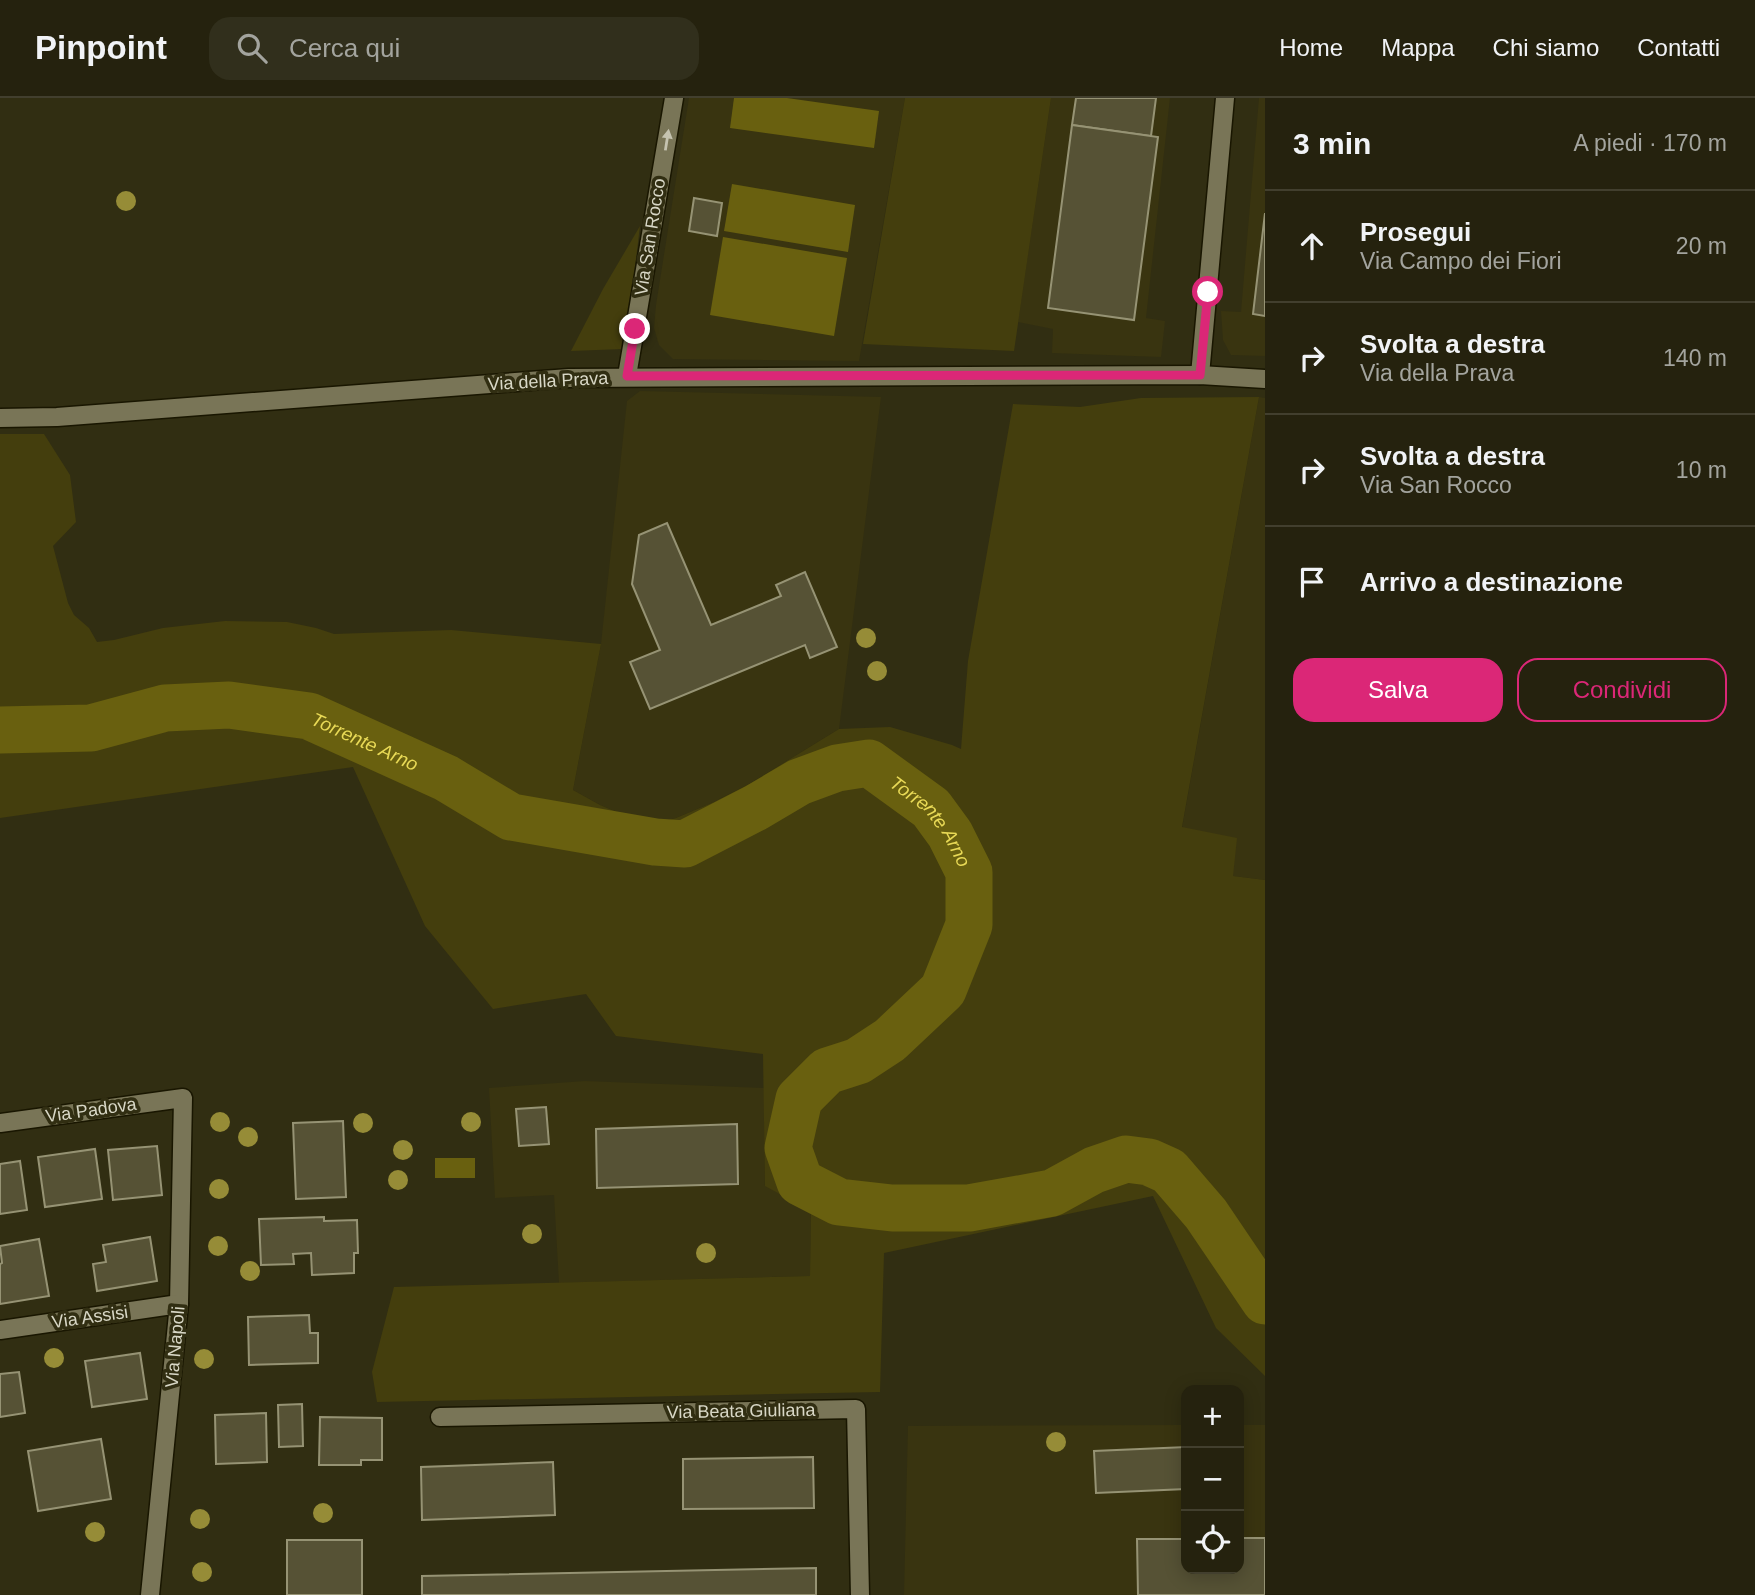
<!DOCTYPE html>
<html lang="it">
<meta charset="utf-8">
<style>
:root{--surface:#25220e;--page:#312f1c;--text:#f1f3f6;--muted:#a3a49e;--line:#423f2e;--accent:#db2777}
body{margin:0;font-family:Arial,sans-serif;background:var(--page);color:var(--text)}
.controls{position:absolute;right:21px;bottom:21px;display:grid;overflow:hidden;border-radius:14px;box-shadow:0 4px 18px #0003}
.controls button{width:63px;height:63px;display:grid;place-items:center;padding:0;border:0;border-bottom:2px solid var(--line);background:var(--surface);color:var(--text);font:35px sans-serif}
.stop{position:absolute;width:21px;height:21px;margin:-16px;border:5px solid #db2777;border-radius:50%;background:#fff}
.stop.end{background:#db2777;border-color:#fff;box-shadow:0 2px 7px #0008}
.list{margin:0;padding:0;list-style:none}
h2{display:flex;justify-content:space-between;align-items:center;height:91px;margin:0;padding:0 28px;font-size:30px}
h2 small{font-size:23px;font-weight:400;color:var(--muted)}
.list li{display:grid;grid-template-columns:46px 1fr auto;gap:21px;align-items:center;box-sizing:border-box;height:112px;padding:0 28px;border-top:2px solid var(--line)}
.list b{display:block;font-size:26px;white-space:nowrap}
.list p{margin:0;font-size:23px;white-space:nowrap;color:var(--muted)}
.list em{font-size:23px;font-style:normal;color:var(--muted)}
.actions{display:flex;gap:14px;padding:21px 28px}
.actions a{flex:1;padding:16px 0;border:2px solid var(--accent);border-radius:21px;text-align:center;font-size:24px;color:var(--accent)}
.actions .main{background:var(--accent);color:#fff}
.icon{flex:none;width:38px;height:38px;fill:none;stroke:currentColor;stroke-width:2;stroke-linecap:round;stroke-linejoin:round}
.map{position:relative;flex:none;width:1265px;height:1497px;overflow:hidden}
header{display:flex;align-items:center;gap:42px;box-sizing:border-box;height:98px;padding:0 35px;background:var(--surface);border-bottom:2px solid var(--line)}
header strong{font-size:33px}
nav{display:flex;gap:38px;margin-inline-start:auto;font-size:24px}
.search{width:490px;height:63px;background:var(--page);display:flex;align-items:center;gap:18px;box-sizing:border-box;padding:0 24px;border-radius:21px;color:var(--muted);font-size:26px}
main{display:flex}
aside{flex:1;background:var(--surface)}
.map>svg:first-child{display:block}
</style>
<header>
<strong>Pinpoint</strong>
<div class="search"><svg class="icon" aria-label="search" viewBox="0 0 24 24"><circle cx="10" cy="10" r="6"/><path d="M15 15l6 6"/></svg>Cerca qui</div>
<nav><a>Home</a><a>Mappa</a><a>Chi siamo</a><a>Contatti</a></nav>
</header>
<main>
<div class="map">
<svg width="1265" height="1497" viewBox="0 0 1265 1497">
<rect width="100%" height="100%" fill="#312e12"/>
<g fill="#393410">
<path d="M689,0H905L859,263L673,261L659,247L654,230L656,207Z"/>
<path d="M1051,0H1170L1146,220L1165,223L1161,259L1052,255L1053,231L1018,224Z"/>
<path d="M1259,0H1265V258L1231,257L1223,242L1221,213L1241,214Z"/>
<path d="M640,293L881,299L839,631L751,685L714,704L676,720L665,723L652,724L631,720L600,707L573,692L601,546L627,303Z"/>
<path d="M1259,299L1265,300V782L1233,778L1182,730Z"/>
<path d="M585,983L764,990L765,1087L811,1113L810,1178L559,1185L554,1097L495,1100L489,990Z"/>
<path d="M1186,1327V1471H1239V1327H1265V1497H904L908,1328Z"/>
</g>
<g fill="#443e0d">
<path d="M905,0H1051L1014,253L863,246Z"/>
<path d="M640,128L626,242L623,251L571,253L603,191Z"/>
<path d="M1259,299L1182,729L1237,740L1233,778L1265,782V1278L1216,1230L1153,1098L884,1155L880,1294L377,1304L372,1274L394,1189L810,1178L811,1113L765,1088L763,956L616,938L586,896L493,911L425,828L353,669L0,720V336H44L70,377L76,424L53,448L68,505L74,517L89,530L97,544L114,542L163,530L225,523L287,524L316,530L334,536L451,532L601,546L573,692L600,707L631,720L652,724L665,723L676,720L714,704L751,685L839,631L890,629L952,647L961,651L968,563L1013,306L1080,309L1141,300Z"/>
</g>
<g fill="#69600f">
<path d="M734,0H787L879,13L874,50L730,30Z"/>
<path d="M732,86L855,107L848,154L724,133Z"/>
<path d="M723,139L847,160L834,238L710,217Z"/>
<rect x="435" y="1060" width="40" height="20"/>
</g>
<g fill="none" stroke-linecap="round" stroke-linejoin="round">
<path stroke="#69600f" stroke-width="47" id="s1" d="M0,632L91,630L165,610L229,607L309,618L446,680L511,719L655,744L685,746L755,710L799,684L837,670L869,665L931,710L950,736L969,774V827L943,892L890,942L858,963L827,973L799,1001L788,1050L800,1084L839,1104L892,1110H969L1052,1095L1094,1072L1126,1061L1149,1064L1169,1073L1206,1116L1265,1203"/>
</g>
<g fill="#565235" stroke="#969374" stroke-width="2">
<path d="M1076,0H1156L1151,38L1072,27Z"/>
<path d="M1072,27L1158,39L1134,222L1048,210Z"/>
<path d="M694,100L722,105L717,138L689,133Z"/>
<path d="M1265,115V218L1253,216Z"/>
<path d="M667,425L711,527L781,498L776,487L805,474L837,549L810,560L805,547L650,611L630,564L660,552L632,486L639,437Z"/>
<path d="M546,1009L549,1046L519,1048L516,1011Z"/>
<path d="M343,1023L346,1099L296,1101L293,1025Z"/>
<path d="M737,1026L738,1086L597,1090L596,1031Z"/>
<path d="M157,1048L162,1097L113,1102L108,1052Z"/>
<path d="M95,1051L102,1101L45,1109L38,1059Z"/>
<path d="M20,1063L27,1112L0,1116V1066Z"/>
<path d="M324,1119V1123L357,1122L358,1155H354V1175L312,1177L311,1155L293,1156L294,1166L261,1167L259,1121Z"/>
<path d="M150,1139L157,1183L97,1193L93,1166L106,1164L103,1147Z"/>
<path d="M39,1141L49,1198L0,1206V1166L2,1165L0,1148Z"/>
<path d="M309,1217L310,1235H318V1265L249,1267L248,1219Z"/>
<path d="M140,1255L147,1301L92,1309L85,1263Z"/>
<path d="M19,1274L25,1315L0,1319V1276Z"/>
<path d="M302,1306L303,1348L279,1349L278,1307Z"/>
<path d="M266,1315L267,1364L216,1366L215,1317Z"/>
<path d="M320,1319L382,1320V1362H361V1367H319Z"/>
<path d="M101,1341L111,1401L38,1413L28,1353Z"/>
<path d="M1186,1349V1391L1096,1395L1094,1353Z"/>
<path d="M813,1359L814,1410L683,1411V1361Z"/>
<path d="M553,1364L555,1417L422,1422L421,1369Z"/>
<path d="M1239,1440H1265V1497H1138L1137,1441H1186V1471H1239Z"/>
<rect x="287" y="1442" width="75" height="55"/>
<path d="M816,1470V1497H422V1478Z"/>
</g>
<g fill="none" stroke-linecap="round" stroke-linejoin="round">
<defs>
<g id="street">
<path d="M1200,277L1225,0"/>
<path d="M627,278L674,0"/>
<path d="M0,320L57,319L569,280L1200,277L1265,281"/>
<path d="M0,1025L183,1000L179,1206L150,1497"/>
<path d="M0,1232L179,1206"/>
<path d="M440,1319L856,1311L860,1497"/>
</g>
</defs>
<use href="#street" stroke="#191600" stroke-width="21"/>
<use href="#street" stroke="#797557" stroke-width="18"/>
</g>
<g fill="#968c37">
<circle cx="126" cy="103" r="10"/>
<circle cx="866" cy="540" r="10"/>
<circle cx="877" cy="573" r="10"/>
<circle cx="220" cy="1024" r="10"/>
<circle cx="471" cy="1024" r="10"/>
<circle cx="363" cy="1025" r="10"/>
<circle cx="248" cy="1039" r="10"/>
<circle cx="403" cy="1052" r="10"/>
<circle cx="398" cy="1082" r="10"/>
<circle cx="219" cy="1091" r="10"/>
<circle cx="532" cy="1136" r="10"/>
<circle cx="218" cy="1148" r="10"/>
<circle cx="706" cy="1155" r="10"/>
<circle cx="250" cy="1173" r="10"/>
<circle cx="54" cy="1260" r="10"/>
<circle cx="204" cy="1261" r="10"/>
<circle cx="1056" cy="1344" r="10"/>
<circle cx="323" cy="1415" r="10"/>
<circle cx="200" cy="1421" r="10"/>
<circle cx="95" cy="1434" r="10"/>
<circle cx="202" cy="1474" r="10"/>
</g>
<defs><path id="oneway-solid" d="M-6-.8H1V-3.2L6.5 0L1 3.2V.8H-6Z" transform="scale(1.75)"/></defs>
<use fill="#c5c3b0" href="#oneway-solid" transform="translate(667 42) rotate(-81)"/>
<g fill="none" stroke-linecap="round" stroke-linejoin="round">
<path stroke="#db2777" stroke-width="9" d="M635,231L627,278L1200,277L1208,194"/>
</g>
<g text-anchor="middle" stroke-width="7" stroke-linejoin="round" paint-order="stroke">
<g font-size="18" fill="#d8d7c6" stroke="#312e12">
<text transform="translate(650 139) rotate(-81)" y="6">Via San Rocco</text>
<text transform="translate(548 283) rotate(-3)" y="6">Via della Prava</text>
<text transform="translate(91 1012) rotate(-8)" y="6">Via Padova</text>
<text transform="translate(90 1219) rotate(-8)" y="6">Via Assisi</text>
<text transform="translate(175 1249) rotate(-85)" y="6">Via Napoli</text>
<text transform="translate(741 1313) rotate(-1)" y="6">Via Beata Giuliana</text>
</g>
<g font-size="19" font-style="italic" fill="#e8d956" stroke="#312e12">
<text dy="7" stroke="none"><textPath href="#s1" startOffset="374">Torrente Arno</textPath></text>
<text dy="7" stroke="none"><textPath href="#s1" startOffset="1004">Torrente Arno</textPath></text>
</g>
</g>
</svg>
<div class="controls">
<button>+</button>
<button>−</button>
<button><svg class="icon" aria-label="locate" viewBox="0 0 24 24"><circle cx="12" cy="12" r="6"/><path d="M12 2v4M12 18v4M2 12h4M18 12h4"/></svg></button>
</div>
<div class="stop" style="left:1208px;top:194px"></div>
<div class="stop end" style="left:635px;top:231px"></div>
</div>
<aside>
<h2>3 min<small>A piedi · 170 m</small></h2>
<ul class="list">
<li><svg class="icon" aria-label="ahead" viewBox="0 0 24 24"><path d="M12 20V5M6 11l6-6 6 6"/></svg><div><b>Prosegui</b><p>Via Campo dei Fiori</p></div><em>20 m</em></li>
<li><svg class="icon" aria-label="right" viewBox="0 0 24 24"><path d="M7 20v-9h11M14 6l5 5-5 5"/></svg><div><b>Svolta a destra</b><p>Via della Prava</p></div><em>140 m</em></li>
<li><svg class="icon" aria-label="right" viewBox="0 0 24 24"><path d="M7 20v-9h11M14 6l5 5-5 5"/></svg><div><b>Svolta a destra</b><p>Via San Rocco</p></div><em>10 m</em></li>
<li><svg class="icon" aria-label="arrive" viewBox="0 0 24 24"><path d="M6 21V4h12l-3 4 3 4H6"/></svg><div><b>Arrivo a destinazione</b></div></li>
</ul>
<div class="actions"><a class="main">Salva</a><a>Condividi</a></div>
</aside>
</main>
